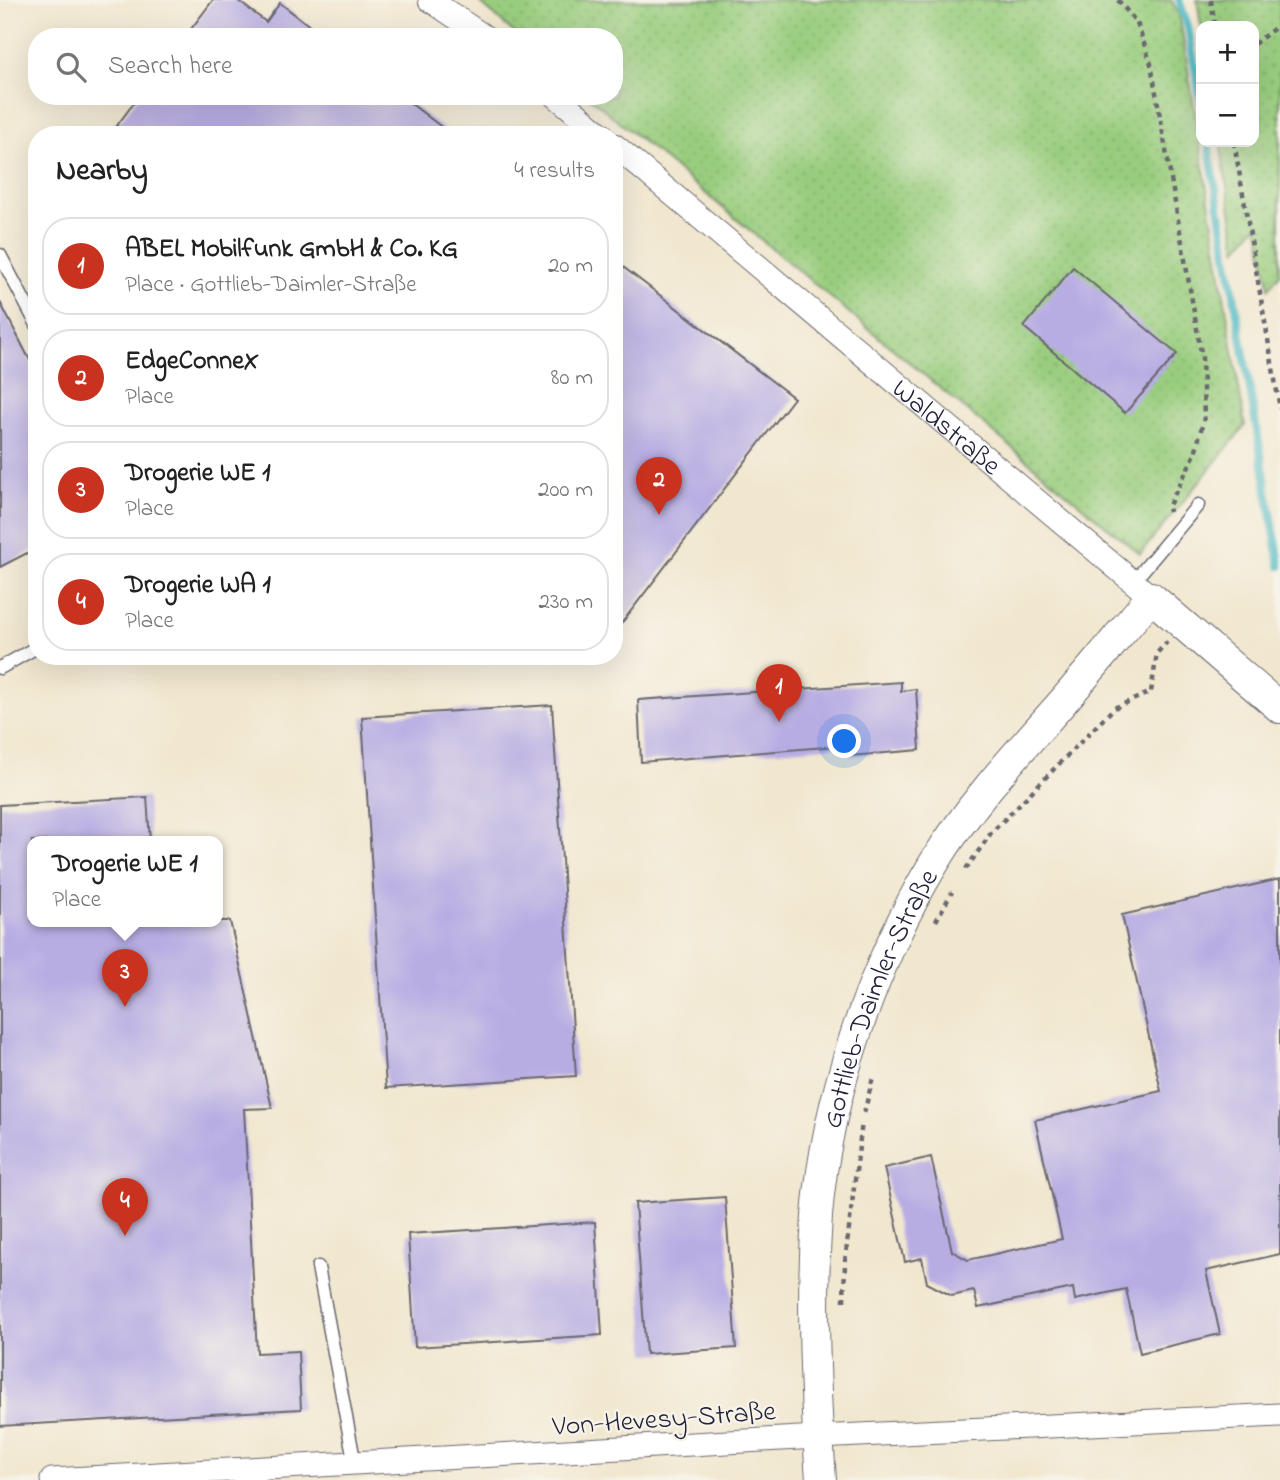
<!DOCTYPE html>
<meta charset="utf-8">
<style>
:root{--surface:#fff;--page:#f2f2f2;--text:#222;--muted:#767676;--line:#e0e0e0;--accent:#c8321e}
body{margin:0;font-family:"Indie Flower",sans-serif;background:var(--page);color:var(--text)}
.controls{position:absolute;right:21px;top:21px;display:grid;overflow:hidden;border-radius:14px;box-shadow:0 7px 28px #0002}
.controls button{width:63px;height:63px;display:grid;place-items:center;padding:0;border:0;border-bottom:2px solid var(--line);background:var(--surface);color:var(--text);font:35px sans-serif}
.you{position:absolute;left:845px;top:742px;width:24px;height:24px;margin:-18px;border:5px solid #fff;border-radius:50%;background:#1a73e8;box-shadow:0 0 0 10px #1a73e833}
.badge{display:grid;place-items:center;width:46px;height:46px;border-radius:50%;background:var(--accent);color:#fff;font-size:23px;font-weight:700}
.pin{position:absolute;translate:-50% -58px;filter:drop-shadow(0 2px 4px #0008)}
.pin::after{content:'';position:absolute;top:37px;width:24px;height:21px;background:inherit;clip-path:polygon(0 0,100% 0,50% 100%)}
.popup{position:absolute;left:27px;top:836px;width:196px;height:91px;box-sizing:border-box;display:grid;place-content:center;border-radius:14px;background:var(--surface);filter:drop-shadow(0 2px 5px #0005);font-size:23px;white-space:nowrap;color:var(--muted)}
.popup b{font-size:26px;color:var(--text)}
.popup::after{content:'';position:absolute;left:50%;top:100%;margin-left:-14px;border:14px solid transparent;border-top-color:var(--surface)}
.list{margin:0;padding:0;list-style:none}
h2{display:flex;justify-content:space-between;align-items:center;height:91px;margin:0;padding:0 28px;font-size:30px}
h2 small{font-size:23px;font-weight:400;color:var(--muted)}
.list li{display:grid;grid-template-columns:46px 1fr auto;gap:21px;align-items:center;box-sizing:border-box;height:98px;margin:0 14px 14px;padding:0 14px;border:2px solid var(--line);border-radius:28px}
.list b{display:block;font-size:26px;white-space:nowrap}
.list p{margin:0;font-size:23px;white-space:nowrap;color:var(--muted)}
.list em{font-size:23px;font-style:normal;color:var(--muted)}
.icon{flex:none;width:38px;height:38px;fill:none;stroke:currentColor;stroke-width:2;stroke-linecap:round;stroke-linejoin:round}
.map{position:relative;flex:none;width:1280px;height:1480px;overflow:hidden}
.search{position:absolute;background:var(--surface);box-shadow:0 7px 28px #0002;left:28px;top:28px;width:595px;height:77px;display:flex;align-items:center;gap:18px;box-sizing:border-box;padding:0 24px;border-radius:28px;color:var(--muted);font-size:26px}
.panel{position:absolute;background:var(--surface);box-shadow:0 7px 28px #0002;left:28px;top:126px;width:595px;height:539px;border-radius:28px}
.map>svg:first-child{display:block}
</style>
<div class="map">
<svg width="1280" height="1480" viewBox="0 0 1280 1480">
<defs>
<pattern id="grass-dots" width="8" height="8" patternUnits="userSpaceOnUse" patternTransform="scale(1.75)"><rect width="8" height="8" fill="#99cd7e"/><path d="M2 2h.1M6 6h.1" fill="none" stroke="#84b06e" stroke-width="1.8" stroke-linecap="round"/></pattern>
</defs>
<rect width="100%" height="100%" fill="#f7f3e8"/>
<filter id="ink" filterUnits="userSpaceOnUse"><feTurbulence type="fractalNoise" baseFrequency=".0143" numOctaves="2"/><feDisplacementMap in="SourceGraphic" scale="14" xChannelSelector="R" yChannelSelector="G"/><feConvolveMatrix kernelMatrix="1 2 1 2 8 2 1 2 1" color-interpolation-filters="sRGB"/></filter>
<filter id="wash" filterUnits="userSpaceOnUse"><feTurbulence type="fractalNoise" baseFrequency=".00686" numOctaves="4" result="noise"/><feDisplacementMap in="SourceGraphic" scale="28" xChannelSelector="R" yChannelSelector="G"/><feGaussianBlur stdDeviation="1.57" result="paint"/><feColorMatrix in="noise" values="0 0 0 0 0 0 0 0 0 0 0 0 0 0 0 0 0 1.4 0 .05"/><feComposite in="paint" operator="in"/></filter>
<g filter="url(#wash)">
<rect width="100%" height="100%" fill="#f1e7cf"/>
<g fill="url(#grass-dots)" stroke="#5e785c" stroke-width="2">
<path d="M477,0H1171L1179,13L1245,426L1140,554L588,96H614V37H519Z"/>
<path d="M1197,0H1280V274L1269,288L1258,224L1237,249L1220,142H1254V26H1201Z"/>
</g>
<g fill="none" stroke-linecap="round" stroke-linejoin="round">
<g stroke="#4ab8c4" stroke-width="8">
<path d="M1179,0L1188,26L1201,103"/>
<path d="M1208,142L1280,566"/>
</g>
</g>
<g id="blocks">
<g fill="#b8ade3">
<path d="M213,0H237L266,22L280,3L324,37H185Z"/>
<path d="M139,96H401L452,135H110Z"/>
<path d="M614,260L794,398L614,633Z"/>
<path d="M1073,267L1177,354L1125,413L1024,327Z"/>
<path d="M0,302L37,374V548L0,567Z"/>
<path d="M901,682V691L916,689L920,750L850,756V745L641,762L638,700Z"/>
<path d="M552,705L576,1076L386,1088L362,717Z"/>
<path d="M147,797L150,841H32V921H230L272,1108L244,1109L257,1353L298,1351L301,1409L0,1426V805Z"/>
<path d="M1280,879V1254L1206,1271L1220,1334L1140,1353L1126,1289L1075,1300L1073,1288L978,1308L974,1291L952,1296L927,1283L922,1258L905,1262L884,1168L931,1157L952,1251L968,1260L1062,1239L1035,1120L1161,1091L1122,915Z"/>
<path d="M725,1197L736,1348L646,1354L635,1203Z"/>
<path d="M595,1222L602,1335L415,1347L408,1234Z"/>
</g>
</g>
</g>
<g filter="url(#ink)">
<use href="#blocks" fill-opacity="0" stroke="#6a676f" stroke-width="2"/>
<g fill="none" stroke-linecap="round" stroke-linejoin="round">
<defs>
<g id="service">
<path d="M0,255L37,325"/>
<path d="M1134,581L1198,505"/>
<path d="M0,668L37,647"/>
<path d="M318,1267L355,1465"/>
</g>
<g id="minor">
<path d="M430,0L485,37"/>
<path d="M556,96L602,135"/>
<path id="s1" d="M614,145L1151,597"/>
<path d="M52,1480L818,1437L1280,1415"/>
</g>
<g id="tertiary">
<path id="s2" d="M821,1480C815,1392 811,1304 817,1216C826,1098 873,964 934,863C967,809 1010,761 1052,714C1086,676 1118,636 1151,597L1280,708"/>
</g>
</defs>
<use href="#service" stroke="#6a676f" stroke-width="15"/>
<use href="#minor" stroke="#6a676f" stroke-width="25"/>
<use href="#tertiary" stroke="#6a676f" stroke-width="32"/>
<g stroke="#6a676f" stroke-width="4.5" stroke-dasharray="5 5" stroke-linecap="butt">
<path d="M1118,0L1137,23L1151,64L1202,358L1204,418L1195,454L1168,507L1169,512"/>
<path d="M1211,0L1215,26"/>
<path d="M1254,44L1280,24"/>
<path d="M1234,142L1280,409"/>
<path d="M966,869L991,833L1114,708L1151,692L1157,653L1167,642"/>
<path d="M936,921L952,892"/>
<path d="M864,1113L873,1078"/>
<path d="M844,1301L845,1261L862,1122"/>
</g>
<use href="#service" stroke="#fff" stroke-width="12"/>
<use href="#minor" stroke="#fff" stroke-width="23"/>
<use href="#tertiary" stroke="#fff" stroke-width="30"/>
</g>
</g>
<g text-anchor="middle" stroke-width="5" stroke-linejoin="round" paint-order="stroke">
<g font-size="28" fill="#22223b" stroke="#f7f3e8">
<text dy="10" stroke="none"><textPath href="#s1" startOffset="436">Waldstraße</textPath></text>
<text dy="10" stroke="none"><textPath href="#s2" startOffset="492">Gottlieb-Daimler-Straße</textPath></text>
<text transform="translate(664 1417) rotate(-4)" y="10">Von-Hevesy-Straße</text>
</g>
</g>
</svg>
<div class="controls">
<button>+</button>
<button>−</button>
</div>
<div class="you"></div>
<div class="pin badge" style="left:779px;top:722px">1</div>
<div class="pin badge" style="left:659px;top:515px">2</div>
<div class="pin badge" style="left:125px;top:1007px">3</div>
<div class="popup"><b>Drogerie WE 1</b>Place</div>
<div class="pin badge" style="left:125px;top:1236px">4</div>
<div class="search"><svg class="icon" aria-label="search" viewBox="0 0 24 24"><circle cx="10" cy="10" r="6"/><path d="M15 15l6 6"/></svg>Search here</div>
<section class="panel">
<h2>Nearby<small>4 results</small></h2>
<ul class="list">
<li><span class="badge">1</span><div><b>ABEL Mobilfunk GmbH &amp; Co. KG</b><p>Place · Gottlieb-Daimler-Straße</p></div><em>20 m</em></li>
<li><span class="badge">2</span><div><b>EdgeConneX</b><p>Place</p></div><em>80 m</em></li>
<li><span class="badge">3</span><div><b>Drogerie WE 1</b><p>Place</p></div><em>200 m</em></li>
<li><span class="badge">4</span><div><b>Drogerie WA 1</b><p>Place</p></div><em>230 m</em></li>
</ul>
</section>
</div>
